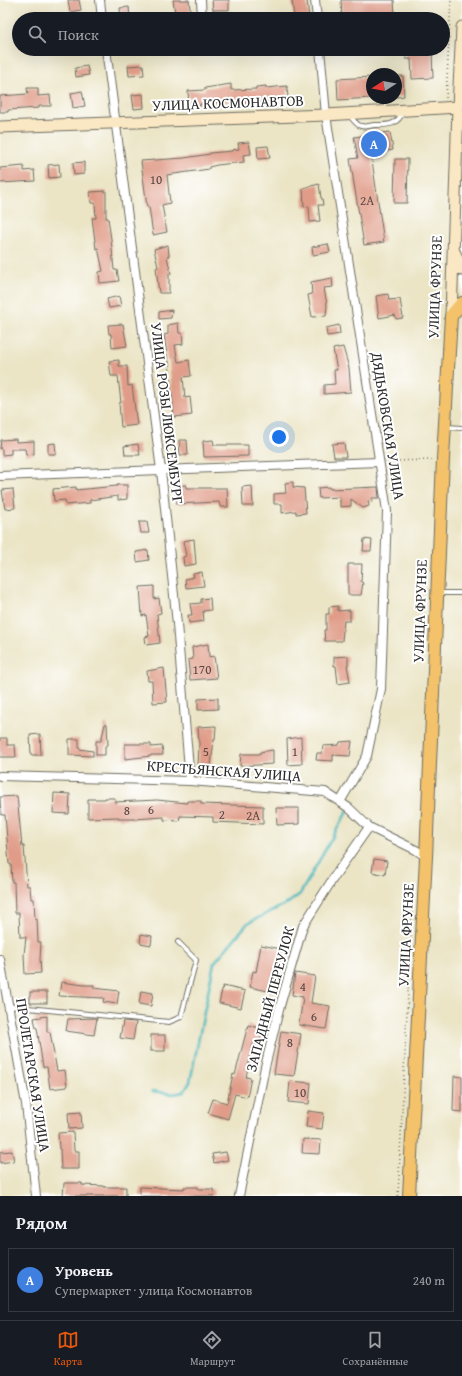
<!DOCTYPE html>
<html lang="ru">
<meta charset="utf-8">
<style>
:root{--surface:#171b24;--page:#20242c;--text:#f1f3f6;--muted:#9ea1a6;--line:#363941;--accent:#ea580c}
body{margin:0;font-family:"Gentium Book Plus",serif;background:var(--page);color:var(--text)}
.compass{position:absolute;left:366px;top:68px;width:36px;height:36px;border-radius:50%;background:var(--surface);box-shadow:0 4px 16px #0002;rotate:259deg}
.you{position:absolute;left:279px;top:437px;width:14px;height:14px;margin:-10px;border:3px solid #fff;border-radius:50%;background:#1a73e8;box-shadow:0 0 0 6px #1a73e833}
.badge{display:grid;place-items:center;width:26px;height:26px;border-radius:50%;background:var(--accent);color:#fff;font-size:13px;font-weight:700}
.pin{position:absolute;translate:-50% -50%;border:2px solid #fff;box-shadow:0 1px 4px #0006}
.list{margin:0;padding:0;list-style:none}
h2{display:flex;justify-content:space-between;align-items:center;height:52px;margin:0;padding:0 16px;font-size:17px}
h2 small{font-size:13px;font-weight:400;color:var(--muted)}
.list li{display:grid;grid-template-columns:26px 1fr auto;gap:12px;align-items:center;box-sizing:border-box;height:64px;margin:0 8px 8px;padding:0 8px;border:1px solid var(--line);border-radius:0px}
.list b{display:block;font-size:15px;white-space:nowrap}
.list p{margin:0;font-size:13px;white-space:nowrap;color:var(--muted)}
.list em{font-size:13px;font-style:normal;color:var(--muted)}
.icon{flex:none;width:22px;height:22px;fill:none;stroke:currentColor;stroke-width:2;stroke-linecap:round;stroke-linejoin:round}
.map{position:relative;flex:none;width:462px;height:1196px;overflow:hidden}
.search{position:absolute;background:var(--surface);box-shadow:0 4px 16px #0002;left:12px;right:12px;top:12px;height:44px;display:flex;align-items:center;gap:10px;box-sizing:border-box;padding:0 14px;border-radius:22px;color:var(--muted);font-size:15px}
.sheet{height:124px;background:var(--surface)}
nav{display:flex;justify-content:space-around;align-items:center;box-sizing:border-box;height:56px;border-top:1px solid var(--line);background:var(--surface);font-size:11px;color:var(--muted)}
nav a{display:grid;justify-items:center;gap:2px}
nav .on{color:var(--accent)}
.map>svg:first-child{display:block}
</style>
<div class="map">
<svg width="462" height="1196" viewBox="0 0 462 1196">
<rect width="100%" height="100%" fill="#fff"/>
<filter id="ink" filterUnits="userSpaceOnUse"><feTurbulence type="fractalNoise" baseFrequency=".025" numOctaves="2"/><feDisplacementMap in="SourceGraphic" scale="8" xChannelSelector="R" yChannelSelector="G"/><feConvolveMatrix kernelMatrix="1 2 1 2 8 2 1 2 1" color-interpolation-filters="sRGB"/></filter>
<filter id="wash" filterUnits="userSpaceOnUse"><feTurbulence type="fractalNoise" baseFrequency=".012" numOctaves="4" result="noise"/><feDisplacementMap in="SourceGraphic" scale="16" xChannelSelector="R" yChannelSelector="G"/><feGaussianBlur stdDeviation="0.9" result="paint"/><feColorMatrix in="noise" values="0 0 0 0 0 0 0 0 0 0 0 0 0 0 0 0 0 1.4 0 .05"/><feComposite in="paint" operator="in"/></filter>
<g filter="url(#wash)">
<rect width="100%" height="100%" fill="#ebe5c6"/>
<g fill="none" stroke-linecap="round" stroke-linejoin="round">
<path stroke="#49b8bf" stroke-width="2.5" d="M152,1091L173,1094L184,1092L190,1082L214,963L248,923L288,903L300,894L348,810"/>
</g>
<g id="blocks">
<g fill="#e09c88">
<path d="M68,0H79L81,10L70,12Z"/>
<path d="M173,0H189L191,19H176Z"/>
<path d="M212,0H229V10H213Z"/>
<path d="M292,0H307L309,19H294Z"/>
<path d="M341,0H394L395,16L342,19Z"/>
<path d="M129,7L130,19H121L120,8Z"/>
<path d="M405,49H432L433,78L412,79L411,59H406Z"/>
<path d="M143,65L144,75L129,76L128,66Z"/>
<path d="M87,66L89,75L76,77L75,68Z"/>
<path d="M396,76H403L404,96L396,97Z"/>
<path d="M372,77V98L338,100L337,79Z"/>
<path d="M231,84V90L256,89V87L266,86V88L287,86L288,99L243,103L242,100L200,104V106L189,107L188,91L205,90V88Z"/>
<path d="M27,88H38V96L50,95L51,106H39V108L8,110V112H0V96L28,94Z"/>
<path d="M82,91L85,106L73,108L71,93Z"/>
<path d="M143,94L144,108L134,109L132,95Z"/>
<path d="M390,132L393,150L371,154L384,242L364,245L350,159L358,158L354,137Z"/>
<path d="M249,142L251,154L243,155L244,162L217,165L209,167V169L167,175L170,203L162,205L167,232L153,235L149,207H147L141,161L184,158L210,154V153L232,151V150L239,149L238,143Z"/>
<path d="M268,146L270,158L258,159L257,147Z"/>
<path d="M395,159H408L407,203H394Z"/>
<path d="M84,162V174L74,175L73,163Z"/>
<path d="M59,164L60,177L49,178L48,165Z"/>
<path d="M24,166V171L34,170L35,181L0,183V168Z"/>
<path d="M319,184L321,198H322L323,205H318L320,221L310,222L309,206L304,207L303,188Z"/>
<path d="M106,191V218H108L111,239L114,270H117L119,281L100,283L99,272L103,271L98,248L96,249L92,218H96L95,203H91L90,192Z"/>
<path d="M328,244L330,252L313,255L312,247Z"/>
<path d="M168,245L169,256L167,257L171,274H169V293H159L156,268L158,267L154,249Z"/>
<path d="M332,278L333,287L324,288L327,305L326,316L312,317L308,295L312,294L311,282Z"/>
<path d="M388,294L389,300L400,299L403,318L396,319L395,315L379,318L376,296Z"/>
<path d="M119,296L121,306L109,308L107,299Z"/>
<path d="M172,310L171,318L159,319V312Z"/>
<path d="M178,323L179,333H182L183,344L175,345L178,362L189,360L191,376L183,377L185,398L190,397L192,415L174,417L169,361H168L164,335L168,334V325Z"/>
<path d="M123,324L127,346L112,348L111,334H109L108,325Z"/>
<path d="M339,325L340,334L327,336L326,328Z"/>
<path d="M343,347L349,368L351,392L324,394V385L335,384L334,370H337L333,349Z"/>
<path d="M119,360V366H127L128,386L132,385L137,425L121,427L119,403H121L118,376H111L109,361Z"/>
<path d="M16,439V442L34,441V454L26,455L25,449H11V454L2,455V449H0L1,440Z"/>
<path d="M179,440H187L188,455H180Z"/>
<path d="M213,440L214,445H248V456L204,457L203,441Z"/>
<path d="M55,443L56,454H48V444Z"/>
<path d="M344,443L346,457H334L332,444Z"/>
<path d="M138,444L140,455H125L124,446Z"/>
<path d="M293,482V487L304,488L306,513L296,514V511L282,513V504H274V494L286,493L285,483Z"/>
<path d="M117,485H127V499L118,500V496L90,500V503L66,505L65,500L54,501L53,489L76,487V490L117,486Z"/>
<path d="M186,485V488H227L228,507H220L219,502L177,504L176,486Z"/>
<path d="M252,486L253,506H243L242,487Z"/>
<path d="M329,487L330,489L378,487L379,498H372V502L368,501L369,506L363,508L351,499V506L340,507V497L319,498L318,488Z"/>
<path d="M13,489L15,508L5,509L2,490Z"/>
<path d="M139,522H147L149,533H141Z"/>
<path d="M194,539L196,564L184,566L183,557L186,556L183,541Z"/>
<path d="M364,539L372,540L371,551H363Z"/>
<path d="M148,550L149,560L137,562L136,552Z"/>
<path d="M348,564H362L361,582L363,583L361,595H348Z"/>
<path d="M202,572L204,586L186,588L185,579L194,577L193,574Z"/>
<path d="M154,586V599L159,598L161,613L157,614L160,643L146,645L145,637L149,636L146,615L142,616L140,587Z"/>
<path d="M210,598L211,610L203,611L204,621L189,623L188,615H192L190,604L201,603V599Z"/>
<path d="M338,606V611L350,610V621H344L342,641H325L324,630H326V614H329V607Z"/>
<path d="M208,644L209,657L214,656L217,678L190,680L188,660L193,659L192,647Z"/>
<path d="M348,656V665H347L350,682L338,684L336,666H334V657Z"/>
<path d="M164,668L167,702L153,703L152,681H148L147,671Z"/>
<path d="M218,698V709L198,710V699Z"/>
<path d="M105,724H107L108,745L105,746V755H96V741H101Z"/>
<path d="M216,726L215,740H214L211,765L198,766L199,745L198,727Z"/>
<path d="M40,734L41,755H31L30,735Z"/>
<path d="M301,737L302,764L288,765L287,739Z"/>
<path d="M0,738H7V745H15L16,757H0Z"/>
<path d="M69,739H79V749L93,751V756L69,755Z"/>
<path d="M352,741L350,756L333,755V761L316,760L317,753H322L323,746L339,745L340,742Z"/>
<path d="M125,744H151V747L162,746L163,755H151V756L125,759Z"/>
<path d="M273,750V764L240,766L241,754H260V752Z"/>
<path d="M54,793L70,794L69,814L53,813Z"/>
<path d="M17,796L22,846H24L27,886H30L31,899H34L35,920L37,919L38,942H41L40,959L41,973L25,974L24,955L26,937H20L19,913H15L14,882H12L11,864H9L5,815H1L0,797Z"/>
<path d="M105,798H115V802L157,800L187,803V801H201V804L263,806V824L213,822V817L180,816L179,821L164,820V817L135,819H119V817L88,818V799H105Z"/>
<path d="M276,808H299V824L277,825Z"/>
<path d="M374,859L387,861L385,875L372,872Z"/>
<path d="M141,934L152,936L151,945L140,943Z"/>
<path d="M261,945L286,950L282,970L278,969L272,992L250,987L253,971L256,972Z"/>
<path d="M295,973L315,976L311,1003L330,1006L326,1029L299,1025L303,997L292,995Z"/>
<path d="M61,982L84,985H94V988L119,991L117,1004L103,1002L104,998L59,996Z"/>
<path d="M223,986L245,991L241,1008L219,1003Z"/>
<path d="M141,991L153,993L151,1006L139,1004Z"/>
<rect x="30" y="992" width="17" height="11"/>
<path d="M47,1016V1032H50L57,1071L65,1070L67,1087L50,1089L47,1067H43L37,1028H36L34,1018Z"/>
<path d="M97,1018L94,1035L66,1031L68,1019Z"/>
<path d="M123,1021L136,1022L133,1040L120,1038Z"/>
<path d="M248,1025L263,1029L259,1045L253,1044L246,1077L251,1078L247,1097L235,1094L228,1119L208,1113L213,1099L227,1103L233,1074L235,1075Z"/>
<path d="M281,1031L301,1034L294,1076L274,1074Z"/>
<rect x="151" y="1035" width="14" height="16"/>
<path d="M454,1076L462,1077V1112L453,1111Z"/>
<path d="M290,1081L311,1083L309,1104L288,1102Z"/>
<path d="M308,1111L324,1113L322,1129L306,1127Z"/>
<path d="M81,1112L82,1128L69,1129L68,1113Z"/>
<path d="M73,1132L74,1151H79V1169H61L60,1149H59L58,1133Z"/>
<path d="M303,1139L321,1140L320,1154L302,1153Z"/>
<path d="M12,1151L14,1161L0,1163V1152Z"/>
<path d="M226,1152L228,1160L214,1163L212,1154Z"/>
<path d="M64,1183H82V1185L104,1186V1187H126V1196H63Z"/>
<path d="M140,1187L184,1189V1187H198V1189H213L214,1196H140Z"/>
</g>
</g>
</g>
<g filter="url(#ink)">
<use href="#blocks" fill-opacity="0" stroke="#6e6c61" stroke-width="1"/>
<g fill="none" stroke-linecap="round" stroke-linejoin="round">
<defs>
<g id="lane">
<path d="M349,115C353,119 356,125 361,126C365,127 370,126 374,125C389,125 396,126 404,111"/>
<path d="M447,427L462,428"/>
<path d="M440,593H462"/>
<path d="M8,1006L169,1022L181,1017L196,960L178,942"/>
</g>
<g id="street">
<path d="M100,0L102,19"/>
<path d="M201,0L202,19"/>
<path d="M315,0L317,19"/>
<path d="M106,49L161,470L177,624L190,781"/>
<path d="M320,49L326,115L387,511L381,689L367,756L340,802"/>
<path d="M0,476L379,462"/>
<path d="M0,776L190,781L325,792L349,808L369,827L416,850L426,857"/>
<path d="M0,959L26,1104L36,1196"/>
<path d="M239,1196L265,1067L280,1006L303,926L334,877L369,827"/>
</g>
<g id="secondary">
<path d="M0,127L326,115L458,107"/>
<path d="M455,253L462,270"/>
<path d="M451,316L458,107L462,27"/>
</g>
<path id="primary" d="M409,1196L426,857L443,459L451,316L462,303"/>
</defs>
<use href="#lane" stroke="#6e6c61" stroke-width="6"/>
<use href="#street" stroke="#6e6c61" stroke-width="10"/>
<use href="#secondary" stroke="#6e6c61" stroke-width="13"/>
<use href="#primary" stroke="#6e6c61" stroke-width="14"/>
<g stroke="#6e6c61" stroke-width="1.5" stroke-dasharray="1 3" stroke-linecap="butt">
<path d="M446,98L451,0"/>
<path d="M387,461L433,460"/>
<path d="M398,1196L412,910"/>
</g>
<use href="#lane" stroke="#fff" stroke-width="4"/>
<use href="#street" stroke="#fff" stroke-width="8"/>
<use href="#secondary" stroke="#fae7c3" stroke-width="11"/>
<use href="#primary" stroke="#f3c26a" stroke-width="12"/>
</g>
</g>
<g text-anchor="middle" stroke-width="4" stroke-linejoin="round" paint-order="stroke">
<g font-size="13" fill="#584742">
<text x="156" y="184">10</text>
<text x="367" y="205">2А</text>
<text x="202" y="674">170</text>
<text x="206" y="756">5</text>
<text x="295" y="756">1</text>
<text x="151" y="814">6</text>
<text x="127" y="815">8</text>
<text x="222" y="819">2</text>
<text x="253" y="820">2А</text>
<text x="303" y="991">4</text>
<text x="314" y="1021">6</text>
<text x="290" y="1047">8</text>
<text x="300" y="1097">10</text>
</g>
<g font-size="15" fill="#2b2b2b" stroke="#fff">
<text transform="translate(228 103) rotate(-2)" y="5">УЛИЦА КОСМОНАВТОВ</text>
<text transform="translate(435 287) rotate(-88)" y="5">УЛИЦА ФРУНЗЕ</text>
<text transform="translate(167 413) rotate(83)" y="5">УЛИЦА РОЗЫ ЛЮКСЕМБУРГ</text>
<text transform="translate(388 426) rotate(81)" y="5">ДЯДЬКОВСКАЯ УЛИЦА</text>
<text transform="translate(420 611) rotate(-88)" y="5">УЛИЦА ФРУНЗЕ</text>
<text transform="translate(224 771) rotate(4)" y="5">КРЕСТЬЯНСКАЯ УЛИЦА</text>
<text transform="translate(406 935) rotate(-87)" y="5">УЛИЦА ФРУНЗЕ</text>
<text transform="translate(270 999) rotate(-75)" y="5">ЗАПАДНЫЙ ПЕРЕУЛОК</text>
<text transform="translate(33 1075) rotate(81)" y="5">ПРОЛЕТАРСКАЯ УЛИЦА</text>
</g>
</g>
</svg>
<svg class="compass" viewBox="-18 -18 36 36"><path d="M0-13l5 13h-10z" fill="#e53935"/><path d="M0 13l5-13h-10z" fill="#9ea1a6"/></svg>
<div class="you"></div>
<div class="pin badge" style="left:374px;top:144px;background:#3f7fe0">A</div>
<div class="search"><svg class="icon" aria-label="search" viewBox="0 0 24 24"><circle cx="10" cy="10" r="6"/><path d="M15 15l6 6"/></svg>Поиск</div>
</div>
<section class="sheet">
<h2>Рядом<small></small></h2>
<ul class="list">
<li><span class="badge" style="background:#3f7fe0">A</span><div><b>Уровень</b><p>Супермаркет · улица Космонавтов</p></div><em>240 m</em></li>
</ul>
</section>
<nav>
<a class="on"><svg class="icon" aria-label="map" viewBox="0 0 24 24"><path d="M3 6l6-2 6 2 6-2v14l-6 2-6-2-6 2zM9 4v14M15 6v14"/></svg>Карта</a>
<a><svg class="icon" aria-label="directions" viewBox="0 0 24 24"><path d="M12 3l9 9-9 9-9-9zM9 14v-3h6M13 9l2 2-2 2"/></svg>Маршрут</a>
<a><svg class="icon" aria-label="saved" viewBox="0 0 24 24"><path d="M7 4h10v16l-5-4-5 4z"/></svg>Сохранённые</a>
</nav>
